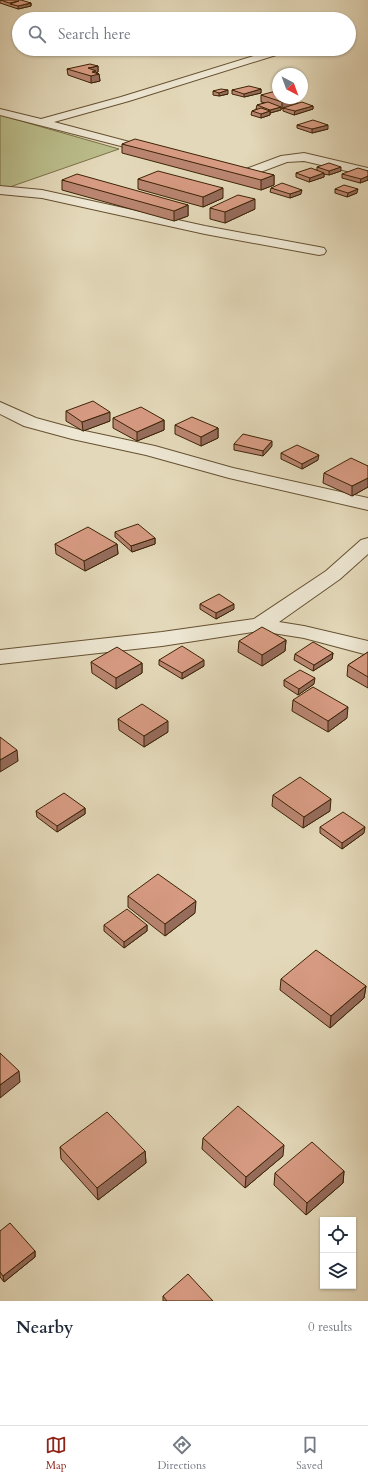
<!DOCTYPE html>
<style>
:root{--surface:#fff;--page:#f2f2f3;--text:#1f2937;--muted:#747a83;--line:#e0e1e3;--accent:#8f2418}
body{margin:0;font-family:Cardo,serif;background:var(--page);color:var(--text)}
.controls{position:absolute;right:12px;bottom:12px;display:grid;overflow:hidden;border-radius:0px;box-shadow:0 1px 3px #0004}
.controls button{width:36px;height:36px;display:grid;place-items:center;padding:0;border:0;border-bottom:1px solid var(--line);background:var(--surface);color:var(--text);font:20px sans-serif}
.compass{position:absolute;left:272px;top:68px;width:36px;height:36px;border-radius:50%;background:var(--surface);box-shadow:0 1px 3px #0004;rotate:139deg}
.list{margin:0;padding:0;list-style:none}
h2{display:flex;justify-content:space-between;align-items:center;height:52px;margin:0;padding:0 16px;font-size:17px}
h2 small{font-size:13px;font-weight:400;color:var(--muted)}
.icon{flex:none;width:22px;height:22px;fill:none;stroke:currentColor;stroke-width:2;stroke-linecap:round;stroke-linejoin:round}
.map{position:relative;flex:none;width:368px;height:1301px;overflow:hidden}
.search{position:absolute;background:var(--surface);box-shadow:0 1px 3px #0004;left:12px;right:12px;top:12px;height:44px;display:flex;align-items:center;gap:10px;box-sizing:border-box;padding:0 14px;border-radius:22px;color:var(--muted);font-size:15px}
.sheet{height:124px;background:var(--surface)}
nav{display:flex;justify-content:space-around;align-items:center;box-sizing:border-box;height:56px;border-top:1px solid var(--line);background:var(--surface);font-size:11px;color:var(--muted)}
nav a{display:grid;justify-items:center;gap:2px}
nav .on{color:var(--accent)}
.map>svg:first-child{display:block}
</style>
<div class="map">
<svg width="368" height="1301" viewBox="0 0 368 1301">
<rect width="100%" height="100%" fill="#e3d8b9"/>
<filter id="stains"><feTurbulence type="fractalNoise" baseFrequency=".005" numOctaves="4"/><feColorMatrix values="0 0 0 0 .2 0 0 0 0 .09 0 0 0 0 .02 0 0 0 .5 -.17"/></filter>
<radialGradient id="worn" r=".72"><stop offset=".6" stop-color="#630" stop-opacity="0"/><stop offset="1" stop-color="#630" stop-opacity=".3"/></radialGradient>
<path fill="#babd8b" stroke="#7c7048" d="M0,115L119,149L4,189L0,188Z"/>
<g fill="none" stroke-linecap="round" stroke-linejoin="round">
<defs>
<g id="minor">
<path d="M276,49H291L289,51L129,101L54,122L156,149L158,151L156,153L152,154L0,115V109L41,119L121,97Z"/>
<path d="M304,153L368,168V176L304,161L287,162L247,177L224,173L222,170L224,167L228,166L246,169L281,156Z"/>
<path d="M0,186L42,190L205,226L319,247L324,248L326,251L324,254L319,255L205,234L42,198L0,194Z"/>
<path d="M0,402L36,418L80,430L155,446L233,468L368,498V510L229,478L146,455L72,439L24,426L0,414Z"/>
<path d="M368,538V554L340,579L279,622L304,626L368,641V655L304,638L260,631L162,646L0,664V650L162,632L254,619L326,571L361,540Z"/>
</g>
</defs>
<use href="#minor" stroke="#665131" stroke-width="2"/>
<use href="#minor" fill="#ede6d2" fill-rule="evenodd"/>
</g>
<g fill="#b98571" stroke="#3d2404">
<path d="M0,0L31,3V6L18,9L0,3Z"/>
<path d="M98,66V72L96,73L99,74L100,81L91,83L68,75L67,69Z"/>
<path d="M261,89V93L244,97L232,94V90Z"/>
<path d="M213,91L228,94L219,96L213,95Z"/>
<path d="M261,95L297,103L313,106V109L294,115L283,111V108H281V110L270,113V115L261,118L251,115L252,111L257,109H256L257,105L265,103L261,102Z"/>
<path d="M297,125L328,129L312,133L297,128Z"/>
<path d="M122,144L274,175V185L261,190L122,153Z"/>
<path d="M317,167L341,171L329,175L324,174V177L309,182L296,177V173L317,170Z"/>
<path d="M368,171V180L360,183L342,178V174Z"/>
<path d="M138,179L223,198L203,207L138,189Z"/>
<path d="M62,180L188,205V216L174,221L62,190Z"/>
<path d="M271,188L301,194L290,198L270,192Z"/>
<path d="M335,189L357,193L347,197L335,193Z"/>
<path d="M210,208L255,209L225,223L210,219Z"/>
<path d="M66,411L110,421L83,431L66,421Z"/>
<path d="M113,418L164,420V430L137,441L113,428Z"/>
<path d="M175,425L218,428V438L201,446L175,434Z"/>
<path d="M234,444L272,446L263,456L234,450Z"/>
<path d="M281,453L318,460L302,469L281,459Z"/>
<path d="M368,466V487L352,496L323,483L324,473Z"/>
<path d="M115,532L155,538V544L132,552L115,537Z"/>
<path d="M55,544H117L118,554L85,571L56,554Z"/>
<path d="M200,604L234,609L216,619L200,609Z"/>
<path d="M286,640L285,651L262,666L238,652L239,641Z"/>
<path d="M368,652V688L347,676L348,665Z"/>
<path d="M333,653L332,659L313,671L294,660L295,654Z"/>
<path d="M159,660L204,666L182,679L159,665Z"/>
<path d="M91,662L142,663V673L116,689L92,673Z"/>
<path d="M284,680L314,684L298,695L284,686Z"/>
<path d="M293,700L347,718L328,732L292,711Z"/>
<path d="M118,719L168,732L144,747L119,730Z"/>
<path d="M273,795L330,811L303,828L272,806Z"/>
<path d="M85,808V814L57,832L37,817L36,811Z"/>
<path d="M320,827L364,833L342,849L320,833Z"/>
<path d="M128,896L195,913L165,936L128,907Z"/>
<path d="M104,925H147V931L124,948L104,931Z"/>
<path d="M281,979L366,986L364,998L330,1028L280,990Z"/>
<path d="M203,1138L283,1156L245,1188L202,1149Z"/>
<path d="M60,1147L145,1151L146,1163L98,1200L61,1159Z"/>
<path d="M344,1171L343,1183L306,1215L274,1185L275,1173Z"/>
<path d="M0,1231L35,1251V1257L4,1282L0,1277Z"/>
<path d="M163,1296L213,1301H163Z"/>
</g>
<g fill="#966c5c" stroke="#3d2404">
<path d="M31,3V6L18,9V6Z"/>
<path d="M98,66V72L96,73L99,74L100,81L91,83V76L88,68Z"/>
<path d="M261,89V93L244,97V94Z"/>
<path d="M228,90V94L219,96V93Z"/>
<path d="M297,98V105L283,108L282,109V102Z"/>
<path d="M313,106V109L294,115L295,111Z"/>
<path d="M281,107V110L270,113V110Z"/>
<path d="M270,111V115L261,118V114Z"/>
<path d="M328,125V129L312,133V129Z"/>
<path d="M341,167V171L329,175V171Z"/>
<path d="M324,173V177L309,182L310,178Z"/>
<path d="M274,175V185L261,190V180Z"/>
<path d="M368,176V180L360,183L361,179Z"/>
<path d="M223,188V198L203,207V197Z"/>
<path d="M358,189L357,193L347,197L348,193Z"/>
<path d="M302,190L301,194L290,198V194Z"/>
<path d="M255,199V209L225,223V212Z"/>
<path d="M188,205V216L174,221V211Z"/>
<path d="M110,412V421L83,431L82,422Z"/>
<path d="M164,420V430L137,441V432Z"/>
<path d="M218,428V438L201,446V437Z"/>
<path d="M272,441V446L263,456V451Z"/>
<path d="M319,455L318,460L302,469V464Z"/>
<path d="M368,478V487L352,496V486Z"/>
<path d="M155,538V544L132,552L131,546Z"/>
<path d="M117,544L118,554L85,571L84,561Z"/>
<path d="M234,604V609L216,619V613Z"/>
<path d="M286,640L285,651L262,666V655Z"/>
<path d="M333,653L332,659L313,671L314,665Z"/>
<path d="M204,660V666L182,679V673Z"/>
<path d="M142,663V673L116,689V678Z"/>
<path d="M315,678L314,684L298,695L299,689Z"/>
<path d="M348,707L347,718L328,732V721Z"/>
<path d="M168,721V732L144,747V736Z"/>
<path d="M17,750L18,761L0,772V760Z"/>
<path d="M331,799L330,811L303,828L304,817Z"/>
<path d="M85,808V814L57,832V826Z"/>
<path d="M365,827L364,833L342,849V843Z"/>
<path d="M196,901L195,913L165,936V924Z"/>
<path d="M147,925V931L124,948V942Z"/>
<path d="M366,986L364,998L330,1028L331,1016Z"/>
<path d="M19,1071L20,1082L0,1098V1085Z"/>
<path d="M284,1145L283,1156L245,1188L246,1177Z"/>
<path d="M145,1151L146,1163L98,1200L97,1188Z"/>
<path d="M344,1171L343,1183L306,1215L307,1203Z"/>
<path d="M35,1251V1257L4,1282L3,1276Z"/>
</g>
<g fill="#d79b83" stroke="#3d2404">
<path d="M1,0H21L31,3L18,6L10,4L19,1L9,3Z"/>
<path d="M90,64L98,66L88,68L96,71L92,72L99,74L91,76L67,69Z"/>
<path d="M249,86L261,89L244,94L232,90Z"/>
<path d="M221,89L228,90L219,93L213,91Z"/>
<path d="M276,91L278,92V98H297L282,102L261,95Z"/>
<path d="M268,102L281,107L270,110L257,105Z"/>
<path d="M302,102L313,106L295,111L283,108Z"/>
<path d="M261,108L270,111L261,114L252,111Z"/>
<path d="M313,120L328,125L312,129L297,125Z"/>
<path d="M135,139L274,175L261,180L122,144Z"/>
<path d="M329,163L341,167L329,171L317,167Z"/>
<path d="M311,168L324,173L310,178L296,173Z"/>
<path d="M358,168L368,171V176L361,179L342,174Z"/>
<path d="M158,171L223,188L203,197L138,179Z"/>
<path d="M77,174L188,205L174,211L62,180Z"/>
<path d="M282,183L302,190L290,194L271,188Z"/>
<path d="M344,185L358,189L348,193L335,189Z"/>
<path d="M238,195L255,199L225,212L210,208Z"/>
<path d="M93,401L110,412L82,422L66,411Z"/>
<path d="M141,407L164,420L137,432L113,418Z"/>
<path d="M192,417L218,428L201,437L175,425Z"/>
<path d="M243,434L272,441L263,451L234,444Z"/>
<path d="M297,445L319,455L302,464L281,453Z"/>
<path d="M351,458L368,466V478L352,486L324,473Z"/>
<path d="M138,524L155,538L131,546L115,532Z"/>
<path d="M88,527L117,544L84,561L55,544Z"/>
<path d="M219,594L234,604L216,613L200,604Z"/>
<path d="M262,627L286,640L262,655L239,641Z"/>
<path d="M313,642L333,653L314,665L295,654Z"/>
<path d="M182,646L204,660L182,673L159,660Z"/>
<path d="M117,647L142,663L116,678L91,662Z"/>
<path d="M368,652V677L348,665Z"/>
<path d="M300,670L315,678L299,689L284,680Z"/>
<path d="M313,687L348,707L328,721L293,700Z"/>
<path d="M142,704L168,721L144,736L118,719Z"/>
<path d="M0,737L17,750L0,760Z"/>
<path d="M300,777L331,799L304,817L273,795Z"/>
<path d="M64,793L85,808L57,826L36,811Z"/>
<path d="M343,812L365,827L342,843L320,827Z"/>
<path d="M158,874L196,901L165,924L128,896Z"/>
<path d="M127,909L147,925L124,942L104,925Z"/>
<path d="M316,950L366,986L331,1016L281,979Z"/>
<path d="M0,1053L19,1071L0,1085Z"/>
<path d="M238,1106L284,1145L246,1177L203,1138Z"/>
<path d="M107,1112L145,1151L97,1188L60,1147Z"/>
<path d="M312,1142L344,1171L307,1203L275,1173Z"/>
<path d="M10,1223L35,1251L3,1276L0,1272V1231Z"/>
<path d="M188,1274L213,1301H167L163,1296Z"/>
</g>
<rect width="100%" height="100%" filter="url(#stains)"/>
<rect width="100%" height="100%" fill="url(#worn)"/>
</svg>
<div class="controls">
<button><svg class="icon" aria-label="locate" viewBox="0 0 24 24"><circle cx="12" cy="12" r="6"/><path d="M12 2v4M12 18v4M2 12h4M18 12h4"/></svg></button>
<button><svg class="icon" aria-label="layers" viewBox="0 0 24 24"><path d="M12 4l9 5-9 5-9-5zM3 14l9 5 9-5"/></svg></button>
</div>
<svg class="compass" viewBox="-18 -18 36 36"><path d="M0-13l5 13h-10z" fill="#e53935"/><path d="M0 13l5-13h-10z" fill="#747a83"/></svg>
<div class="search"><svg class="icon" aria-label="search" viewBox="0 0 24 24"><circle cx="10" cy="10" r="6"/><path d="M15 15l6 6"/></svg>Search here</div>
</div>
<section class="sheet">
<h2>Nearby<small>0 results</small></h2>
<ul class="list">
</ul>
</section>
<nav>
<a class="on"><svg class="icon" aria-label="map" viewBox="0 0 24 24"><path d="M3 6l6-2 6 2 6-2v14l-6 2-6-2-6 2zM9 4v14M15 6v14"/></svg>Map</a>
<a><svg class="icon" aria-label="directions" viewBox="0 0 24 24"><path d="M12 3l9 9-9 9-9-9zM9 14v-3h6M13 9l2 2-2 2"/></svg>Directions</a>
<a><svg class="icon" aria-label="saved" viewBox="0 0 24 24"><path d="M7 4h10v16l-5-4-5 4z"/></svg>Saved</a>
</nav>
